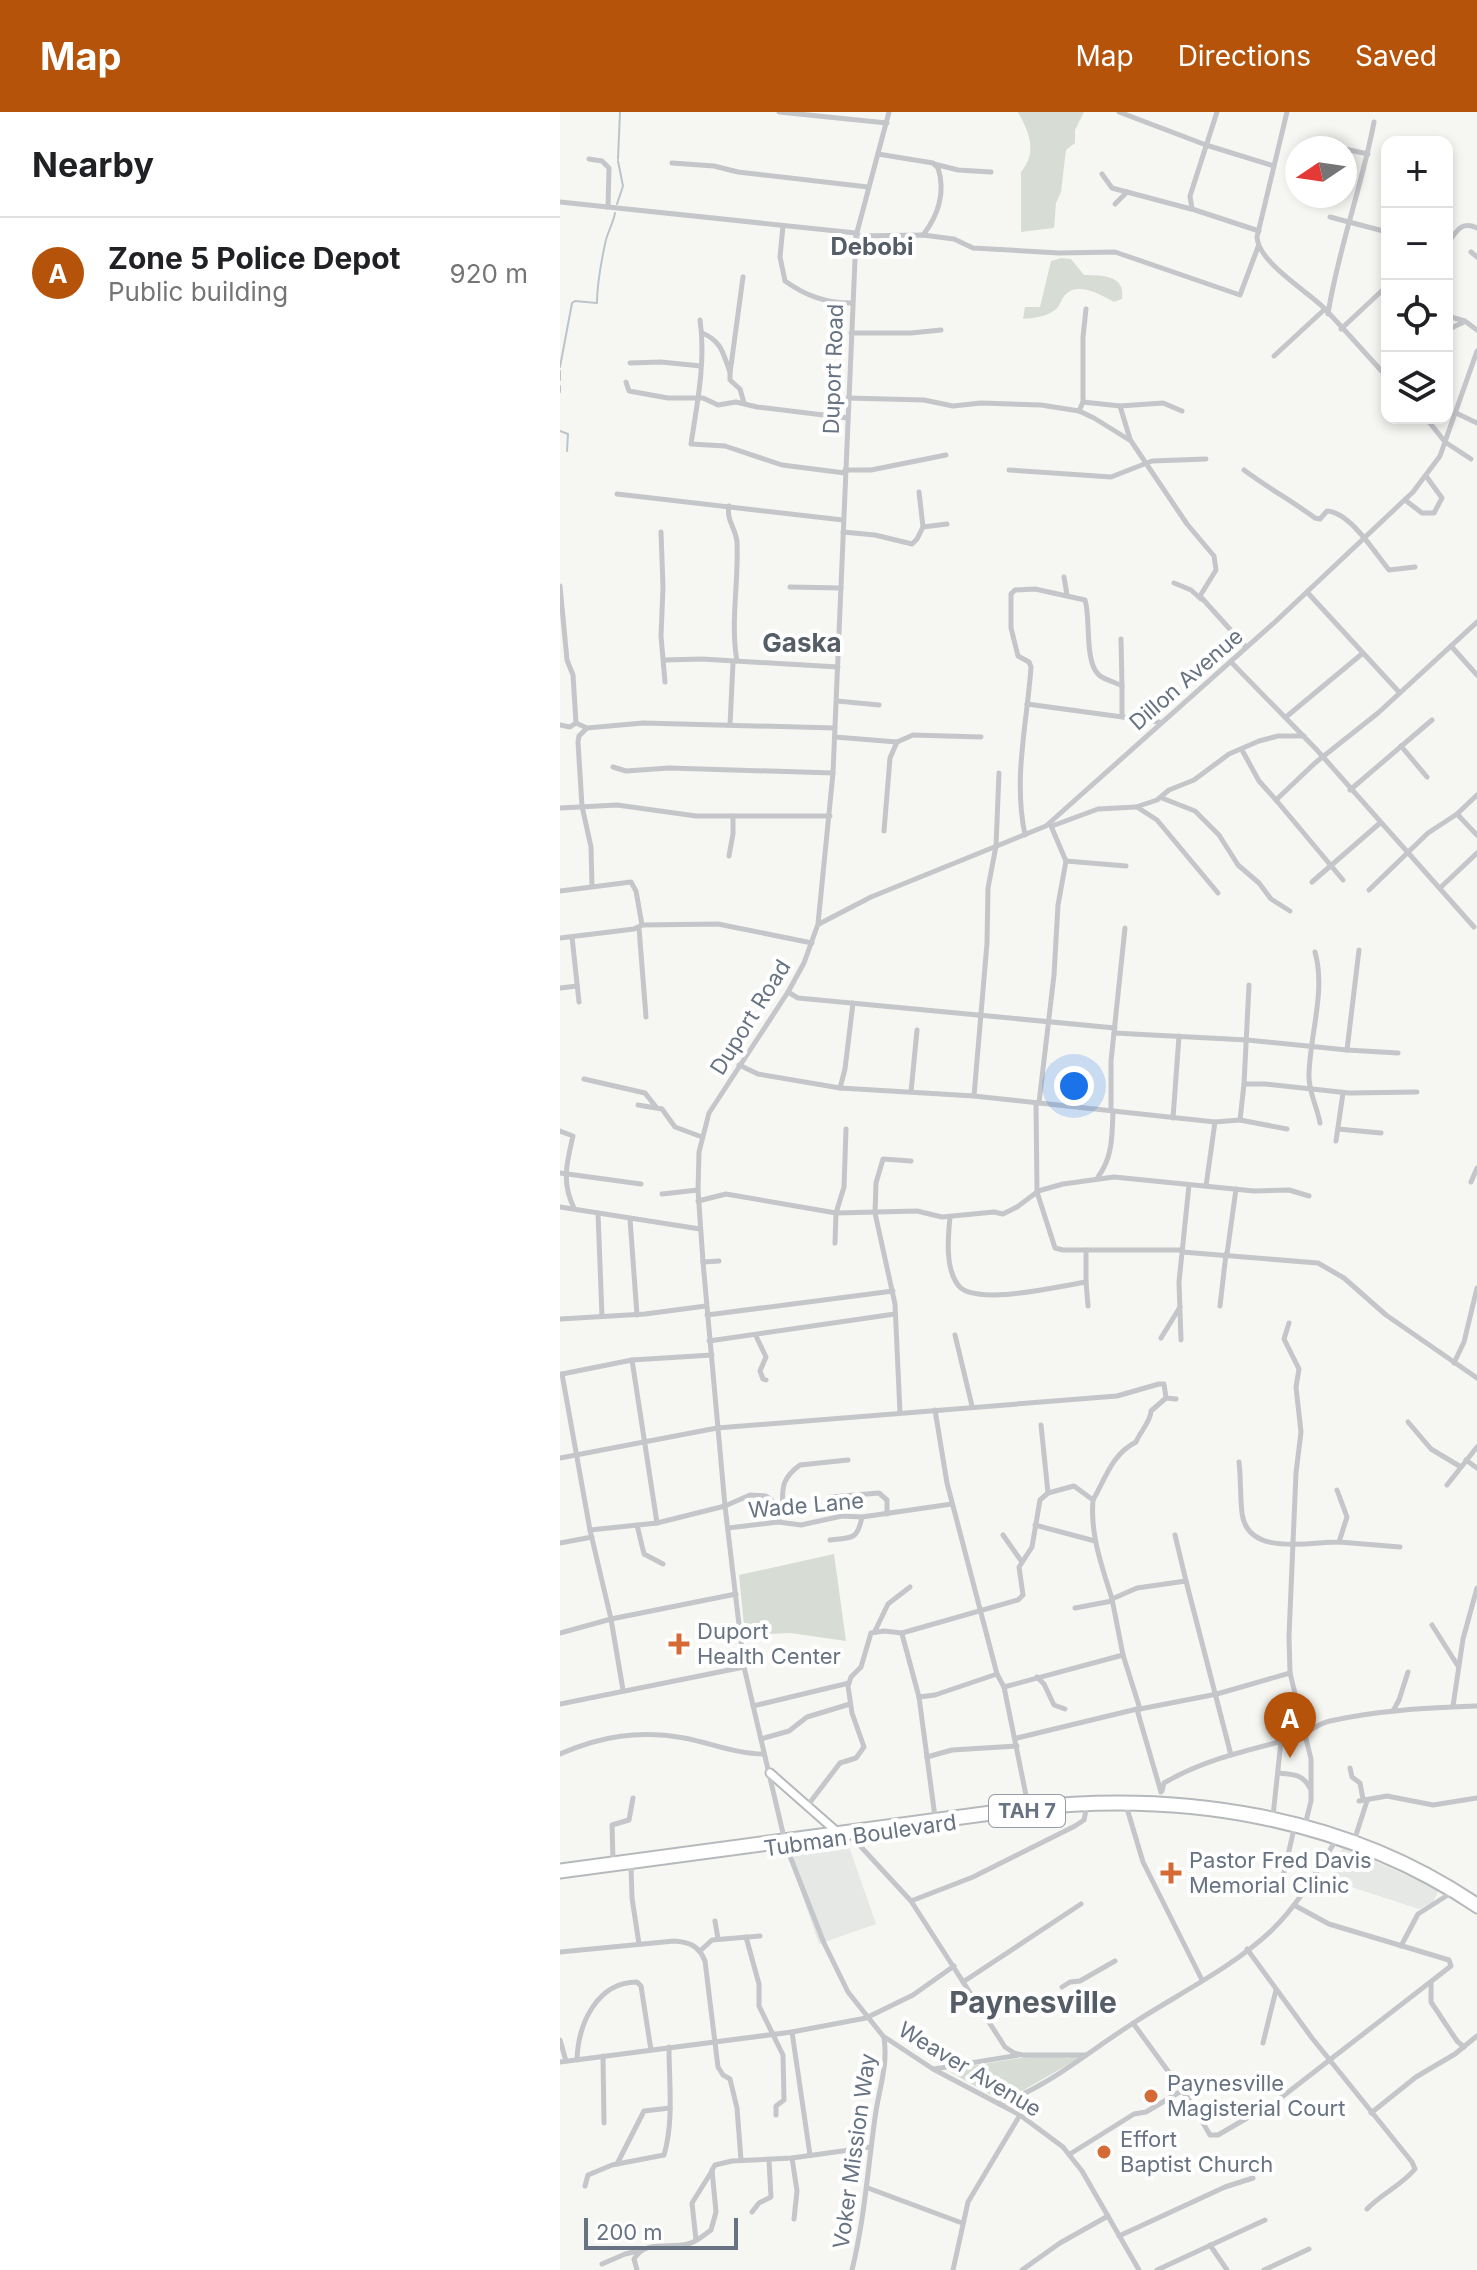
<!DOCTYPE html>
<meta charset="utf-8">
<style>
:root{--surface:#fff;--page:#f2f2f2;--text:#202124;--muted:#757577;--line:#e0e0e0;--accent:#b45309}
body{margin:0;font-family:Inter,sans-serif;background:var(--page);color:var(--text)}
.controls{position:absolute;right:24px;top:24px;display:grid;overflow:hidden;border-radius:16px;box-shadow:0 4px 12px #0003}
.controls button{width:72px;height:72px;display:grid;place-items:center;padding:0;border:0;border-bottom:2px solid var(--line);background:var(--surface);color:var(--text);font:40px sans-serif}
.compass{position:absolute;left:725px;top:24px;width:72px;height:72px;border-radius:50%;background:var(--surface);box-shadow:0 4px 12px #0003;rotate:257deg}
.scale{position:absolute;left:24px;bottom:20px;width:154px;box-sizing:border-box;padding-left:8px;border:4px solid #677382;border-top:0;font-size:22px;line-height:28px;white-space:nowrap;color:#677382;-webkit-text-stroke:6px #fff;paint-order:stroke}
.you{position:absolute;left:514px;top:974px;width:28px;height:28px;margin:-20px;border:6px solid #fff;border-radius:50%;background:#1a73e8;box-shadow:0 0 0 12px #1a73e833}
.badge{display:grid;place-items:center;width:52px;height:52px;border-radius:50%;background:var(--accent);color:#fff;font-size:26px;font-weight:700}
.pin{position:absolute;translate:-50% -66px;filter:drop-shadow(0 2px 4px #0008)}
.pin::after{content:'';position:absolute;top:42px;width:28px;height:24px;background:inherit;clip-path:polygon(0 0,100% 0,50% 100%)}
.list{margin:0;padding:0;list-style:none}
h2{display:flex;justify-content:space-between;align-items:center;height:104px;margin:0;padding:0 32px;font-size:34px}
h2 small{font-size:26px;font-weight:400;color:var(--muted)}
.list li{display:grid;grid-template-columns:52px 1fr auto;gap:24px;align-items:center;box-sizing:border-box;height:112px;padding:0 32px;border-top:2px solid var(--line)}
.list b{display:block;font-size:30px;white-space:nowrap}
.list p{margin:0;font-size:26px;white-space:nowrap;color:var(--muted)}
.list em{font-size:26px;font-style:normal;color:var(--muted)}
.icon{flex:none;width:44px;height:44px;fill:none;stroke:currentColor;stroke-width:2;stroke-linecap:round;stroke-linejoin:round}
.map{position:relative;flex:none;width:917px;height:2158px;overflow:hidden}
header{display:flex;align-items:center;gap:48px;box-sizing:border-box;height:112px;padding:0 40px;background:var(--accent);color:#fff}
header strong{font-size:38px}
nav{display:flex;gap:44px;margin-inline-start:auto;font-size:28px}
main{display:flex}
aside{flex:1;background:var(--surface)}
.map>svg:first-child{display:block}
</style>
<header>
<strong>Map</strong>
<nav><a>Map</a><a>Directions</a><a>Saved</a></nav>
</header>
<main>
<aside>
<h2>Nearby<small></small></h2>
<ul class="list">
<li><span class="badge">A</span><div><b>Zone 5 Police Depot</b><p>Public building</p></div><em>920 m</em></li>
</ul>
</aside>
<div class="map">
<svg width="917" height="2158" viewBox="0 0 917 2158">
<rect width="100%" height="100%" fill="#f6f6f3"/>
<g fill="#e6e8e6">
<path d="M288,1732L316,1812L259,1832L227,1739Z"/>
<path d="M783,1735L879,1778L873,1790L859,1797L770,1768Z"/>
</g>
<g fill="#d7ddd4">
<path d="M458,0H524L515,18V31L506,38L501,80L496,91L494,116L461,120V60C478,40 469,20 458,0Z"/>
<path d="M501,146L511,147L524,163C541,163 566,163 562,187L554,190C541,183 519,170 506,182C501,186 500,195 495,198C486,205 473,206 463,207L465,195H480L491,149Z"/>
<path d="M274,1442L286,1529L230,1521L185,1523L179,1463Z"/>
<path d="M478,1943L521,1945L450,1986L438,1987L387,1958Z"/>
</g>
<g fill="none" stroke-linecap="round" stroke-linejoin="round">
<g stroke="#bcc4c9" stroke-width="2">
<path d="M58,47L60,0"/>
<path d="M57,92L63,74L58,49"/>
<path d="M0,255L12,191L15,189L37,191C37,172 41,151 45,132C47,121 53,112 55,101"/>
<path d="M0,259V268"/>
<path d="M0,274V280"/>
<path d="M0,319L8,322L7,339"/>
</g>
<defs>
<g id="highway">
<path d="M210,1661L276,1719"/>
<path d="M0,1756L468,1693C622,1676 786,1701 917,1790"/>
<path d="M0,1762L469,1699C624,1682 785,1708 917,1797"/>
</g>
</defs>
<use href="#highway" stroke="#b6b9bc" stroke-width="11"/>
<g stroke="#c4c6ca" stroke-width="5">
<path d="M219,0L327,11"/>
<path d="M329,0L296,124L273,661L258,812L244,851L228,880L149,1001L139,1040L138,1078L143,1150L165,1394L184,1555L226,1734L264,1831L288,1880L323,1924L373,1957L460,2003L503,2035L522,2059L579,2158"/>
<path d="M559,0L646,33L714,54"/>
<path d="M657,0L630,84L632,97L699,119"/>
<path d="M727,0L697,125C698,150 747,179 764,196C785,218 806,242 827,265"/>
<path d="M757,32L779,36"/>
<path d="M785,37L808,42"/>
<path d="M318,42L373,51L378,56C386,80 378,104 363,123"/>
<path d="M29,47L42,49L49,56L48,95"/>
<path d="M112,51L154,54L178,60L308,75"/>
<path d="M374,52L398,58L431,60"/>
<path d="M542,62L552,76L631,97"/>
<path d="M0,90L296,121"/>
<path d="M555,92L567,80"/>
<path d="M770,105L827,120"/>
<path d="M223,114L220,145L225,169C246,184 266,191 292,191"/>
<path d="M296,124L363,123L394,127L413,136L499,141L555,140L680,183L698,135"/>
<path d="M887,132C896,121 900,108 917,116"/>
<path d="M911,140L917,145"/>
<path d="M183,165L170,261V268L180,277L184,291"/>
<path d="M768,202C778,137 802,75 814,10"/>
<path d="M887,204L905,209L917,218"/>
<path d="M140,208C146,249 137,292 131,332L165,334L222,353L285,361"/>
<path d="M781,217L827,174"/>
<path d="M887,218L904,210"/>
<path d="M142,221C162,229 163,242 170,260"/>
<path d="M291,221H351L381,218"/>
<path d="M714,244L765,197"/>
<path d="M70,251L101,250L141,254"/>
<path d="M66,270L69,279L108,286H143L158,293L176,290L197,295L288,306"/>
<path d="M288,286L364,288L393,294L421,291L481,293L519,299L534,306L571,329L627,412L654,444L656,458L640,484L686,535"/>
<path d="M523,290L560,294L603,291L622,299"/>
<path d="M560,294L570,327"/>
<path d="M519,299L523,290V225L526,197"/>
<path d="M896,301L917,311"/>
<path d="M866,306L885,330L911,347"/>
<path d="M285,358H311L386,343"/>
<path d="M449,358L551,365L592,349L646,347"/>
<path d="M684,358C708,376 732,389 755,406L760,407L767,399C790,400 815,441 829,458L855,455"/>
<path d="M359,380L363,415"/>
<path d="M57,382L283,408"/>
<path d="M845,388L862,401H874L882,386L866,364"/>
<path d="M169,394C166,408 176,417 177,430C179,469 170,510 177,549"/>
<path d="M101,420L103,475L101,524L105,570"/>
<path d="M283,420L315,423L352,432L357,427L363,415L387,412"/>
<path d="M504,465L507,483"/>
<path d="M614,471L631,478L641,487"/>
<path d="M0,474L7,548L13,563L16,611"/>
<path d="M230,475L281,476"/>
<path d="M747,480L839,580"/>
<path d="M561,527L562,574"/>
<path d="M891,534L917,563"/>
<path d="M104,548L142,547L278,555"/>
<path d="M671,550L756,637L914,815"/>
<path d="M277,589L319,593"/>
<path d="M467,592L599,610"/>
<path d="M726,605L803,541"/>
<path d="M0,613L10,615L16,611L27,616L83,611L275,616"/>
<path d="M170,613L173,551"/>
<path d="M26,617L19,624L18,630L22,694L31,735L32,774"/>
<path d="M275,625L337,630L353,623L421,625"/>
<path d="M841,634L867,665"/>
<path d="M682,638L699,669L716,688L755,651L818,601L917,510"/>
<path d="M53,655L66,659L109,656L273,661"/>
<path d="M790,678L872,608"/>
<path d="M602,686L635,699L659,723L678,753L699,771L711,787L730,799"/>
<path d="M716,688L783,768"/>
<path d="M577,695L597,708L658,781"/>
<path d="M0,696L57,693L136,704H270"/>
<path d="M897,702L917,723"/>
<path d="M491,714L506,749L566,754"/>
<path d="M492,714L538,697L576,695L597,688L609,678L634,668L669,642L699,629L718,624H744"/>
<path d="M324,719L330,646L337,630"/>
<path d="M465,723C453,666 467,612 471,555L469,550L458,544L451,516V482L455,478L475,477L525,488C531,506 524,550 539,563C545,568 555,570 562,574V604"/>
<path d="M169,744L173,722V704"/>
<path d="M752,770L820,711"/>
<path d="M880,776L917,741"/>
<path d="M809,778L868,721L897,702L917,683"/>
<path d="M0,779L71,770L76,779L82,813"/>
<path d="M259,812L311,785L486,714L715,510L853,380L880,344L917,239"/>
<path d="M79,816L86,905"/>
<path d="M12,825L19,890"/>
<path d="M0,826L74,817L82,813L158,812L252,831"/>
<path d="M755,840C766,879 750,922 749,962C748,979 757,994 760,1011"/>
<path d="M0,876L17,874"/>
<path d="M228,880L238,886L555,916"/>
<path d="M554,921L687,928L787,938L799,838"/>
<path d="M787,938L838,941"/>
<path d="M179,953L198,962L280,976L414,984L655,1010L680,1008L684,972H705L789,981L857,980"/>
<path d="M24,967L85,981L96,995"/>
<path d="M684,972L689,873"/>
<path d="M280,976L285,957L293,891"/>
<path d="M351,980L357,918"/>
<path d="M414,984L427,831L428,776L436,734L439,661"/>
<path d="M476,991L477,1080L495,1136L503,1138H622"/>
<path d="M479,991L494,863L498,793L506,749"/>
<path d="M78,993L102,997L115,1015L142,1025"/>
<path d="M551,997V949L565,816"/>
<path d="M613,1006L619,924"/>
<path d="M680,1008L727,1017"/>
<path d="M778,1017L821,1021"/>
<path d="M0,1019L13,1024C7,1050 1,1070 14,1096"/>
<path d="M776,1029L783,981"/>
<path d="M0,1061L81,1072"/>
<path d="M538,1065C553,1045 552,1023 553,999"/>
<path d="M911,1070L917,1056"/>
<path d="M646,1074L655,1010"/>
<path d="M478,1079L503,1072L554,1065L694,1079L729,1078L749,1084"/>
<path d="M102,1082L138,1078"/>
<path d="M138,1089L166,1082L276,1101L357,1099L382,1105L434,1100L443,1102L457,1095L477,1080"/>
<path d="M0,1095L140,1117"/>
<path d="M38,1101L42,1204"/>
<path d="M390,1105C388,1125 385,1156 398,1173C414,1195 500,1174 526,1170V1138"/>
<path d="M70,1107L77,1203"/>
<path d="M275,1131L276,1101L284,1075L286,1017"/>
<path d="M622,1140L758,1151L784,1166L826,1203L917,1266"/>
<path d="M667,1142L676,1077"/>
<path d="M143,1150L159,1149"/>
<path d="M526,1170L528,1194"/>
<path d="M660,1194L666,1142"/>
<path d="M147,1203L333,1179"/>
<path d="M0,1207L85,1202L146,1194"/>
<path d="M729,1211L724,1227L739,1257L736,1275L741,1320L736,1361L729,1524L730,1561L751,1647V1689L745,1713"/>
<path d="M395,1223L412,1294"/>
<path d="M196,1224L206,1245L200,1259L203,1267L206,1268"/>
<path d="M601,1226L620,1195"/>
<path d="M621,1228L619,1170L629,1073"/>
<path d="M149,1229L335,1202"/>
<path d="M72,1248L97,1411"/>
<path d="M894,1251L904,1230L917,1176"/>
<path d="M2,1262L30,1418L97,1411L165,1394L190,1383L206,1384L222,1396"/>
<path d="M2,1262L72,1248L152,1243"/>
<path d="M375,1298L387,1371L437,1562L444,1575L468,1693"/>
<path d="M340,1301L335,1192L315,1101L316,1071L323,1047L351,1049"/>
<path d="M848,1310L871,1337L901,1355"/>
<path d="M481,1313L488,1381"/>
<path d="M0,1346L157,1316L557,1284L599,1272H604L606,1286"/>
<path d="M906,1348L917,1356"/>
<path d="M679,1350C681,1367 680,1384 682,1401C687,1445 749,1430 779,1430L787,1405L777,1378"/>
<path d="M887,1373L917,1335"/>
<path d="M270,1385L319,1381L327,1388V1402"/>
<path d="M533,1388C546,1366 551,1343 576,1330C580,1320 591,1309 591,1299L606,1286L616,1287"/>
<path d="M218,1410C230,1388 211,1374 240,1353L288,1348"/>
<path d="M77,1413L84,1442L103,1452"/>
<path d="M475,1413L535,1429"/>
<path d="M168,1416L218,1410L241,1413L282,1404L302,1405L392,1392"/>
<path d="M30,1418L51,1507L63,1578"/>
<path d="M443,1423L462,1450"/>
<path d="M615,1423L626,1469"/>
<path d="M270,1428C292,1425 297,1429 302,1405"/>
<path d="M779,1430L840,1435"/>
<path d="M0,1431L32,1425"/>
<path d="M515,1496L552,1489"/>
<path d="M872,1513L898,1554"/>
<path d="M315,1519L328,1492L350,1475"/>
<path d="M0,1521L51,1507L176,1482"/>
<path d="M342,1522L359,1585L375,1583L437,1562"/>
<path d="M477,1565L484,1572L494,1593L505,1597"/>
<path d="M444,1575L563,1543"/>
<path d="M359,1585L375,1705"/>
<path d="M0,1592L184,1555"/>
<path d="M193,1594L289,1571"/>
<path d="M893,1594L903,1527L917,1476"/>
<path d="M580,1597L657,1582L730,1561"/>
<path d="M833,1599L839,1588L848,1560"/>
<path d="M457,1626L577,1597"/>
<path d="M201,1627L229,1619L247,1605L290,1592"/>
<path d="M0,1642C41,1624 79,1618 124,1626C151,1631 176,1642 204,1642"/>
<path d="M367,1645L392,1638L457,1634"/>
<path d="M790,1656L792,1665L800,1671L803,1687L807,1689L794,1729"/>
<path d="M718,1661C732,1662 743,1662 750,1676"/>
<path d="M602,1679L604,1671C643,1648 688,1638 731,1627C746,1623 756,1612 770,1609C818,1598 869,1596 917,1594"/>
<path d="M601,1680L580,1608L577,1597H580L563,1543L552,1487L577,1476L626,1469L671,1643"/>
<path d="M799,1689L827,1684L873,1693L917,1686"/>
<path d="M248,1693L280,1651L296,1646L304,1635L292,1601L288,1574L291,1565L301,1555L311,1521L324,1519L342,1521L458,1488L463,1483L459,1455L472,1435L480,1388L488,1381L514,1374L533,1388C530,1423 542,1454 552,1487"/>
<path d="M566,1693L583,1750L642,1868"/>
<path d="M713,1704L721,1629"/>
<path d="M290,1723L351,1789L445,1935L454,1941L463,1943H526"/>
<path d="M53,1749L52,1713L69,1708L73,1686"/>
<path d="M71,1753L72,1786L79,1832"/>
<path d="M722,1769L734,1717"/>
<path d="M351,1789L413,1765L515,1714L524,1708L527,1693"/>
<path d="M155,1809L158,1827"/>
<path d="M186,1825L199,1872V1894L223,1943L224,1988L216,1994V2003"/>
<path d="M841,1834L858,1802L891,1781"/>
<path d="M687,1837L752,1926L852,2050L855,2057C842,2073 821,2082 807,2097"/>
<path d="M140,1839L152,1828L200,1824"/>
<path d="M0,1840L114,1829C130,1830 139,1834 145,1849L158,1955L163,1963L170,1967L177,1996L181,2048"/>
<path d="M403,1870L521,1792"/>
<path d="M871,1871V1890L897,1929L904,1935"/>
<path d="M502,1875L510,1870L520,1869L555,1849"/>
<path d="M573,1911L632,1992L650,2023H658L718,1988L891,1854L889,1848L769,1812L734,1793"/>
<path d="M232,1920L250,2043"/>
<path d="M0,1928L6,1949"/>
<path d="M703,1931L716,1878"/>
<path d="M43,1944L44,2011"/>
<path d="M17,1948C18,1912 37,1870 77,1870L81,1874L91,1938"/>
<path d="M0,1950L232,1920L306,1906L353,1883L394,1854"/>
<path d="M374,1957L459,1943"/>
<path d="M439,1992C489,1975 530,1938 575,1910C620,1881 673,1855 712,1818C739,1792 757,1759 776,1728"/>
<path d="M811,2001L856,1965L895,1942L917,1924"/>
<path d="M510,2042L574,2002L586,2000L623,1978"/>
<path d="M232,2046L237,2079L234,2107"/>
<path d="M57,2052L84,1999L110,1996"/>
<path d="M25,2074L28,2063L52,2053L104,2043C114,2009 109,1971 109,1935"/>
<path d="M308,2076L402,2111"/>
<path d="M192,2100L199,2091L211,2085L209,2048"/>
<path d="M559,2124L665,2075L693,2066"/>
<path d="M136,2128L132,2091L152,2059"/>
<path d="M650,2133L667,2158"/>
<path d="M42,2152L65,2142L78,2139"/>
<path d="M77,2158L74,2147C86,2127 109,2137 128,2132C136,2130 144,2123 151,2118L156,2100L152,2058L155,2053L172,2049L232,2046L311,2035"/>
<path d="M292,2158C305,2105 308,2053 316,1999C320,1974 328,1952 324,1926"/>
<path d="M393,2158L408,2090L460,2003L462,1990L466,1983"/>
<path d="M462,2158L500,2131L548,2104"/>
<path d="M597,2158L705,2108"/>
<path d="M704,2158L749,2137"/>
</g>
<use href="#highway" stroke="#fff" stroke-width="7"/>
</g>
<g fill="#d56a34" stroke="#fff" stroke-width="3">
<path d="M115 1520h8v8h8v8h-8v8h-8v-8h-8v-8h8z"/>
<path d="M607 1749h8v8h8v8h-8v8h-8v-8h-8v-8h8z"/>
<circle cx="591" cy="1984" r="8"/>
<circle cx="544" cy="2040" r="8"/>
</g>
<g text-anchor="middle" stroke-width="8" stroke-linejoin="round" paint-order="stroke">
<rect fill="#fff" stroke="#959da8" stroke-width="2" x="429" y="1683" width="76" height="32" rx="6"/>
<g font-size="20" font-weight="bold" fill="#677382">
<text x="467" y="1706">TAH 7</text>
</g>
<g font-size="22" fill="#677382" stroke="#fff">
<text transform="translate(273 257) rotate(-88)" y="8">Duport Road</text>
<text transform="translate(626 567) rotate(-41)" y="8">Dillon Avenue</text>
<text transform="translate(190 905) rotate(-58)" y="8">Duport Road</text>
<text transform="translate(246 1393) rotate(-5)" y="8">Wade Lane</text>
<text transform="translate(300 1723) rotate(-8)" y="8">Tubman Boulevard</text>
<text transform="translate(410 1957) rotate(31)" y="8">Weaver Avenue</text>
<text transform="translate(294 2039) rotate(-82)" y="8">Voker Mission Way</text>
</g>
<g font-size="22" fill="#677382" stroke="#fff" text-anchor="start">
<text x="137" y="1527">Duport<tspan x="137" dy="25">Health Center</tspan></text>
<text x="629" y="1756">Pastor Fred Davis<tspan x="629" dy="25">Memorial Clinic</tspan></text>
<text x="607" y="1979">Paynesville<tspan x="607" dy="25">Magisterial Court</tspan></text>
<text x="560" y="2035">Effort<tspan x="560" dy="25">Baptist Church</tspan></text>
</g>
<g font-size="24" font-weight="bold" fill="#555d67" stroke="#fff">
<text x="312" y="143">Debobi</text>
</g>
<g font-size="26" font-weight="bold" fill="#555d67" stroke="#fff">
<text x="242" y="540">Gaska</text>
</g>
<g font-size="30" font-weight="bold" fill="#555d67" stroke="#fff">
<text x="473" y="1901">Paynesville</text>
</g>
</g>
</svg>
<div class="controls">
<button>+</button>
<button>−</button>
<button><svg class="icon" aria-label="locate" viewBox="0 0 24 24"><circle cx="12" cy="12" r="6"/><path d="M12 2v4M12 18v4M2 12h4M18 12h4"/></svg></button>
<button><svg class="icon" aria-label="layers" viewBox="0 0 24 24"><path d="M12 4l9 5-9 5-9-5zM3 14l9 5 9-5"/></svg></button>
</div>
<svg class="compass" viewBox="-18 -18 36 36"><path d="M0-13l5 13h-10z" fill="#e53935"/><path d="M0 13l5-13h-10z" fill="#757577"/></svg>
<div class="scale">200 m</div>
<div class="you"></div>
<div class="pin badge" style="left:730px;top:1646px">A</div>
</div>
</main>
